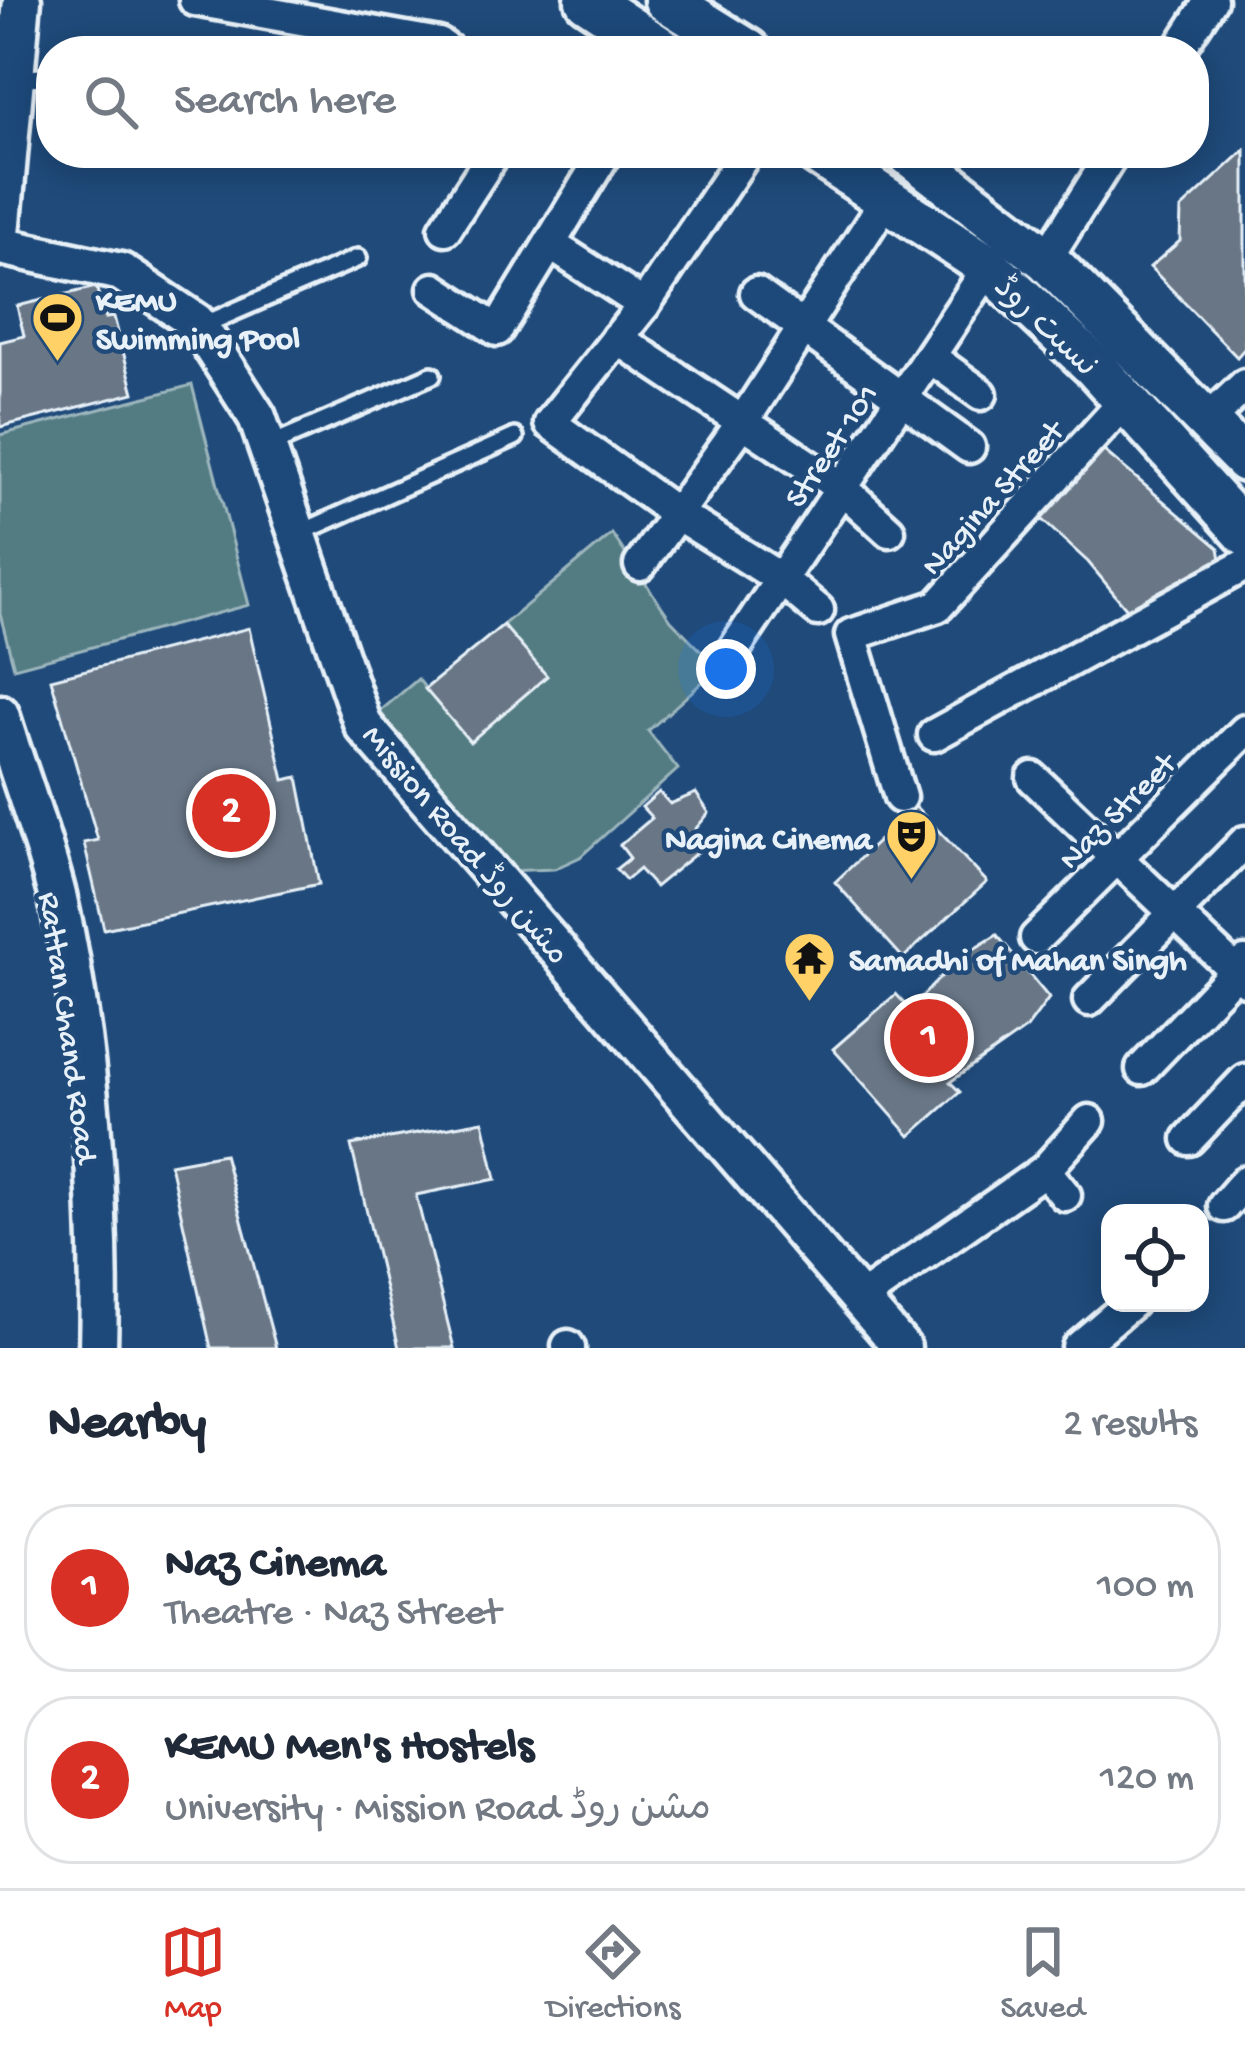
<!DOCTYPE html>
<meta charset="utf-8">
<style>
:root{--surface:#fff;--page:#f2f2f3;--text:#1f2937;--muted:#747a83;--line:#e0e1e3;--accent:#d93025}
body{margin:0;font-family:"Gochi Hand","Playpen Sans Arabic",sans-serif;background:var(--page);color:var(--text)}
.controls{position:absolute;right:36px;bottom:36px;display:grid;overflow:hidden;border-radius:24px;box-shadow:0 6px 30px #0003}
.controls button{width:108px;height:108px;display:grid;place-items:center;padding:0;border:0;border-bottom:3px solid var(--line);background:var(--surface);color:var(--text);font:60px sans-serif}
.you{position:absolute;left:726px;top:669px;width:42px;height:42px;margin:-30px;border:9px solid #fff;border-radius:50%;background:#1a73e8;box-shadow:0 0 0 18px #1a73e833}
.badge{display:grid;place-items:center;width:78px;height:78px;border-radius:50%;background:var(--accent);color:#fff;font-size:39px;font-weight:700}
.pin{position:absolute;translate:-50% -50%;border:6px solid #fff;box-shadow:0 3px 12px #0006}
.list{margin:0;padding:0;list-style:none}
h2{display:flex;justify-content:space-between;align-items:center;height:156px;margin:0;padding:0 48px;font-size:51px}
h2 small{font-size:39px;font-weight:400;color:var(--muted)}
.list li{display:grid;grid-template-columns:78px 1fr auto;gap:36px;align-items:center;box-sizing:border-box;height:168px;margin:0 24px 24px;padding:0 24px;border:3px solid var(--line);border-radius:48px}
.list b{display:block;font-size:45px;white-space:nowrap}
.list p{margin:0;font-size:39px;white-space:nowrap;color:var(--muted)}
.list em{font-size:39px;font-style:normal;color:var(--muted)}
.icon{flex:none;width:66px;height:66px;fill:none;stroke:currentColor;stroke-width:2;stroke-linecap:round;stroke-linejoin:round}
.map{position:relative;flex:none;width:1245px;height:1348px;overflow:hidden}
.search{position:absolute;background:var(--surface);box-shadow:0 6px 30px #0003;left:36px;right:36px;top:36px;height:132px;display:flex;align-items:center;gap:30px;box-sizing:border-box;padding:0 42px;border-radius:48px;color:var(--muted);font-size:45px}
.sheet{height:540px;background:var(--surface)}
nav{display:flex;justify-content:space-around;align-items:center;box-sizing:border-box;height:168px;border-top:3px solid var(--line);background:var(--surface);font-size:33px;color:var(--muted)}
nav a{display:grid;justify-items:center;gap:6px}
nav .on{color:var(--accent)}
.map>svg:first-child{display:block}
</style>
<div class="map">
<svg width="1245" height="1348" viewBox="0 0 1245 1348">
<rect width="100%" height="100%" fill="#1f4a7a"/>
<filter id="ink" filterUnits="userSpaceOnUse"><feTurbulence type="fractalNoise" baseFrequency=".00833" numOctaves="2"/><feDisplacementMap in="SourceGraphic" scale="24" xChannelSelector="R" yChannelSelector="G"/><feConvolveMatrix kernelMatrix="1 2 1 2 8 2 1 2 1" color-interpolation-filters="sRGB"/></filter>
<g filter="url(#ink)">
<g fill="#527b82" stroke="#9db6bd" stroke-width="3">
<path d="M192,385L249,605L14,668L0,614V435Z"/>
<path d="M612,534L671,620L718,668L648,731L678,769L580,857L554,869L507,871L381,729L379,712L418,679L426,689Z"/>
</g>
<g fill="#677686" stroke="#e8f1f8" stroke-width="3">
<path d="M1245,150V348L1237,357L1150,267L1180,241L1181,209Z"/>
<path d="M96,287L106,318L114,317L134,393L0,427V342L24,336L17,306Z"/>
<path d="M1103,450L1219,548L1221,559L1168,587L1174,597L1136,620L1088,562L1040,518Z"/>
<path d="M503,625L547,676L470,742L425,689Z"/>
<path d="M249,628L284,780L298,777L319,884L104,929L84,843L98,840L51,679Z"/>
<path d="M659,792L670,804L696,793L709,813L693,832L705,846L655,887L639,869L626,880L616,869L630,858L620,845L652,818L642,807Z"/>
<path d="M915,806L987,882L903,958L835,882Z"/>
<path d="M997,935L1049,998L1027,1028L950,1082L960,1092L910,1136L833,1049L896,994L910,1009L959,958Z"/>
<path d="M483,1121L496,1179L416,1195L454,1348H399L351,1145Z"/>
<path d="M224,1154L276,1348H211L170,1164Z"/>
</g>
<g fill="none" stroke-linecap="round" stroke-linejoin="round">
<defs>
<g id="service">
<path d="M18,79L51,76"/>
<path d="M201,326L358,258"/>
<path d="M270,445L432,375"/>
<path d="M300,533L515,437"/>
</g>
<g id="minor">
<path d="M195,0L439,44L449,51"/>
<path d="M1178,51L1211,0"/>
<path d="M746,153L644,305L550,423L677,514L781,579L818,610"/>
<path d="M445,229L494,153"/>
<path d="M550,244L644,305"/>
<path d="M1046,259L1113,153"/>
<path d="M434,289L497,330L605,153"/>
<path d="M756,293L969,447"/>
<path d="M617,338L842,488L889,531"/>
<path d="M930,357L981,394"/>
<path d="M1208,420L1245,385"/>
<path d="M640,565L742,423L886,200"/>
<path d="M727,660L989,267"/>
<path d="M934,735L1245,565"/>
<path d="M1033,778L1245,980"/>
<path d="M900,797L851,635L938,606L1125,401"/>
<path d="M1036,938L1245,731"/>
<path d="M1089,1000L1245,842"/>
<path d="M1142,1069L1245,962"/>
<path d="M1189,1139L1245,1080"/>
<path d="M1045,1170L1065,1195"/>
<path d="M1224,1206L1245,1182"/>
<path d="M863,1297L1045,1170L1089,1121"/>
<path d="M568,1346L569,1348"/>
<path d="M1078,1348L1131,1303"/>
</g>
<g id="tertiary">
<path d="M0,245L22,0"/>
<path d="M0,246L121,272L196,322L257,417L363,725L902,1348"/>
<path d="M0,714C19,775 43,837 58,899C89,1034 102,1209 98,1348"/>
</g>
<g id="secondary">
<path d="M587,0L664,51"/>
<path d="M666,0L748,51"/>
<path d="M817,153L989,267L1094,366L1245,533"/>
<path d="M908,153L1046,259L1245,460"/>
</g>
</defs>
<use href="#service" stroke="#e8f1f8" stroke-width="24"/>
<use href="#minor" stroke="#e8f1f8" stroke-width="39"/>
<use href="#tertiary" stroke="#e8f1f8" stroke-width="45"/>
<use href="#secondary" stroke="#e8f1f8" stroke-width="51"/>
<use href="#service" stroke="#1f4a7a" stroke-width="15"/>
<use href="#minor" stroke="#1f4a7a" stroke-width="30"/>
<use href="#tertiary" stroke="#1f4a7a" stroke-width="36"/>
<use href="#secondary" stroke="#1f4a7a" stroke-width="42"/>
</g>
</g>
<defs>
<symbol id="stadium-pin" viewBox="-11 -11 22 30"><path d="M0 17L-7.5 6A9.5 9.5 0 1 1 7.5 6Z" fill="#ffd166" stroke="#1f4a7a"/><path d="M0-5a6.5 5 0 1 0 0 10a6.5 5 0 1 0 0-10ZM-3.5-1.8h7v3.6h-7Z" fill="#111"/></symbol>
<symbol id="theatre-pin" viewBox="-11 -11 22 30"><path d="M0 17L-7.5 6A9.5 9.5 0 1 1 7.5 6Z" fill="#ffd166" stroke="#1f4a7a"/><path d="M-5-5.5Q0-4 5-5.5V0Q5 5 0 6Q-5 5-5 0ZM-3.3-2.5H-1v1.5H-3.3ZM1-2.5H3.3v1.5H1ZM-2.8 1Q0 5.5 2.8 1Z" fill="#111"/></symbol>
<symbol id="temple-pin" viewBox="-11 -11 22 30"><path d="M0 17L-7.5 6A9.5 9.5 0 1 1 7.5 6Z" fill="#ffd166" stroke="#1f4a7a"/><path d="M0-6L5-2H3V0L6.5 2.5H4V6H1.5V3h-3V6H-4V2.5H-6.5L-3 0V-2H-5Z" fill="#111"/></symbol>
</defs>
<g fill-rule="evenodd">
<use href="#stadium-pin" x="28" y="288" width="59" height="81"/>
<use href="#theatre-pin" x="882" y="806" width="59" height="81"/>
<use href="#temple-pin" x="780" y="928" width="59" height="81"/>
</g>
<g text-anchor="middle" stroke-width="9" stroke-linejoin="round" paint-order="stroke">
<g font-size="33" font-weight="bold" fill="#e8f1f8" stroke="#1f4a7a" text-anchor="start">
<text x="96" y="310">KEMU<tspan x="96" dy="38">Swimming Pool</tspan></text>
<text x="872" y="848" text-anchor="end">Nagina Cinema</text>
<text x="849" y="969">Samadhi of Mahan Singh</text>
</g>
<g font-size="33" fill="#e8f1f8" stroke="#1f4a7a">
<text transform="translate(1048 324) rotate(44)" y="12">نسبت روڈ</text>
<text transform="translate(829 444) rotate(-56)" y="12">Street 101</text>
<text transform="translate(990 496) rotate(-48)" y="12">Nagina Street</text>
<text transform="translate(1115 809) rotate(-45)" y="12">Naz Street</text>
<text transform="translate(468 843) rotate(50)" y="12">Mission Road مشن روڈ</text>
<text transform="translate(71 1027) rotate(82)" y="12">Rattan Chand Road</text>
</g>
</g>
</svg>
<div class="controls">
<button><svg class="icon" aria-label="locate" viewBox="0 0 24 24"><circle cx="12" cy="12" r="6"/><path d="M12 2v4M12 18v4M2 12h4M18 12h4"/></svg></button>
</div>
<div class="you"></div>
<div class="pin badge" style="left:929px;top:1038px">1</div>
<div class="pin badge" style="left:231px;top:813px">2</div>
<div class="search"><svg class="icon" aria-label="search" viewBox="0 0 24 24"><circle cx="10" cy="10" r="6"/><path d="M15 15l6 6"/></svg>Search here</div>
</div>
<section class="sheet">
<h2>Nearby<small>2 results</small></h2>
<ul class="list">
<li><span class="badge">1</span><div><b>Naz Cinema</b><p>Theatre · Naz Street</p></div><em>100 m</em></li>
<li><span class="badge">2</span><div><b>KEMU Men's Hostels</b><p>University · Mission Road مشن روڈ</p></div><em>120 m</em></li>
</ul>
</section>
<nav>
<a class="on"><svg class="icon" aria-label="map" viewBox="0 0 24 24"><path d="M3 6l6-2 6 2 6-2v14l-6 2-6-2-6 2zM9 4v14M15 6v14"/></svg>Map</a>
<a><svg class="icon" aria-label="directions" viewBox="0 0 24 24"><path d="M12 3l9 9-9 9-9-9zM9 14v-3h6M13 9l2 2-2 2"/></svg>Directions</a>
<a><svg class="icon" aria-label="saved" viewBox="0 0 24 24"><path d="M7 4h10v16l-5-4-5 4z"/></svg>Saved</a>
</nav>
